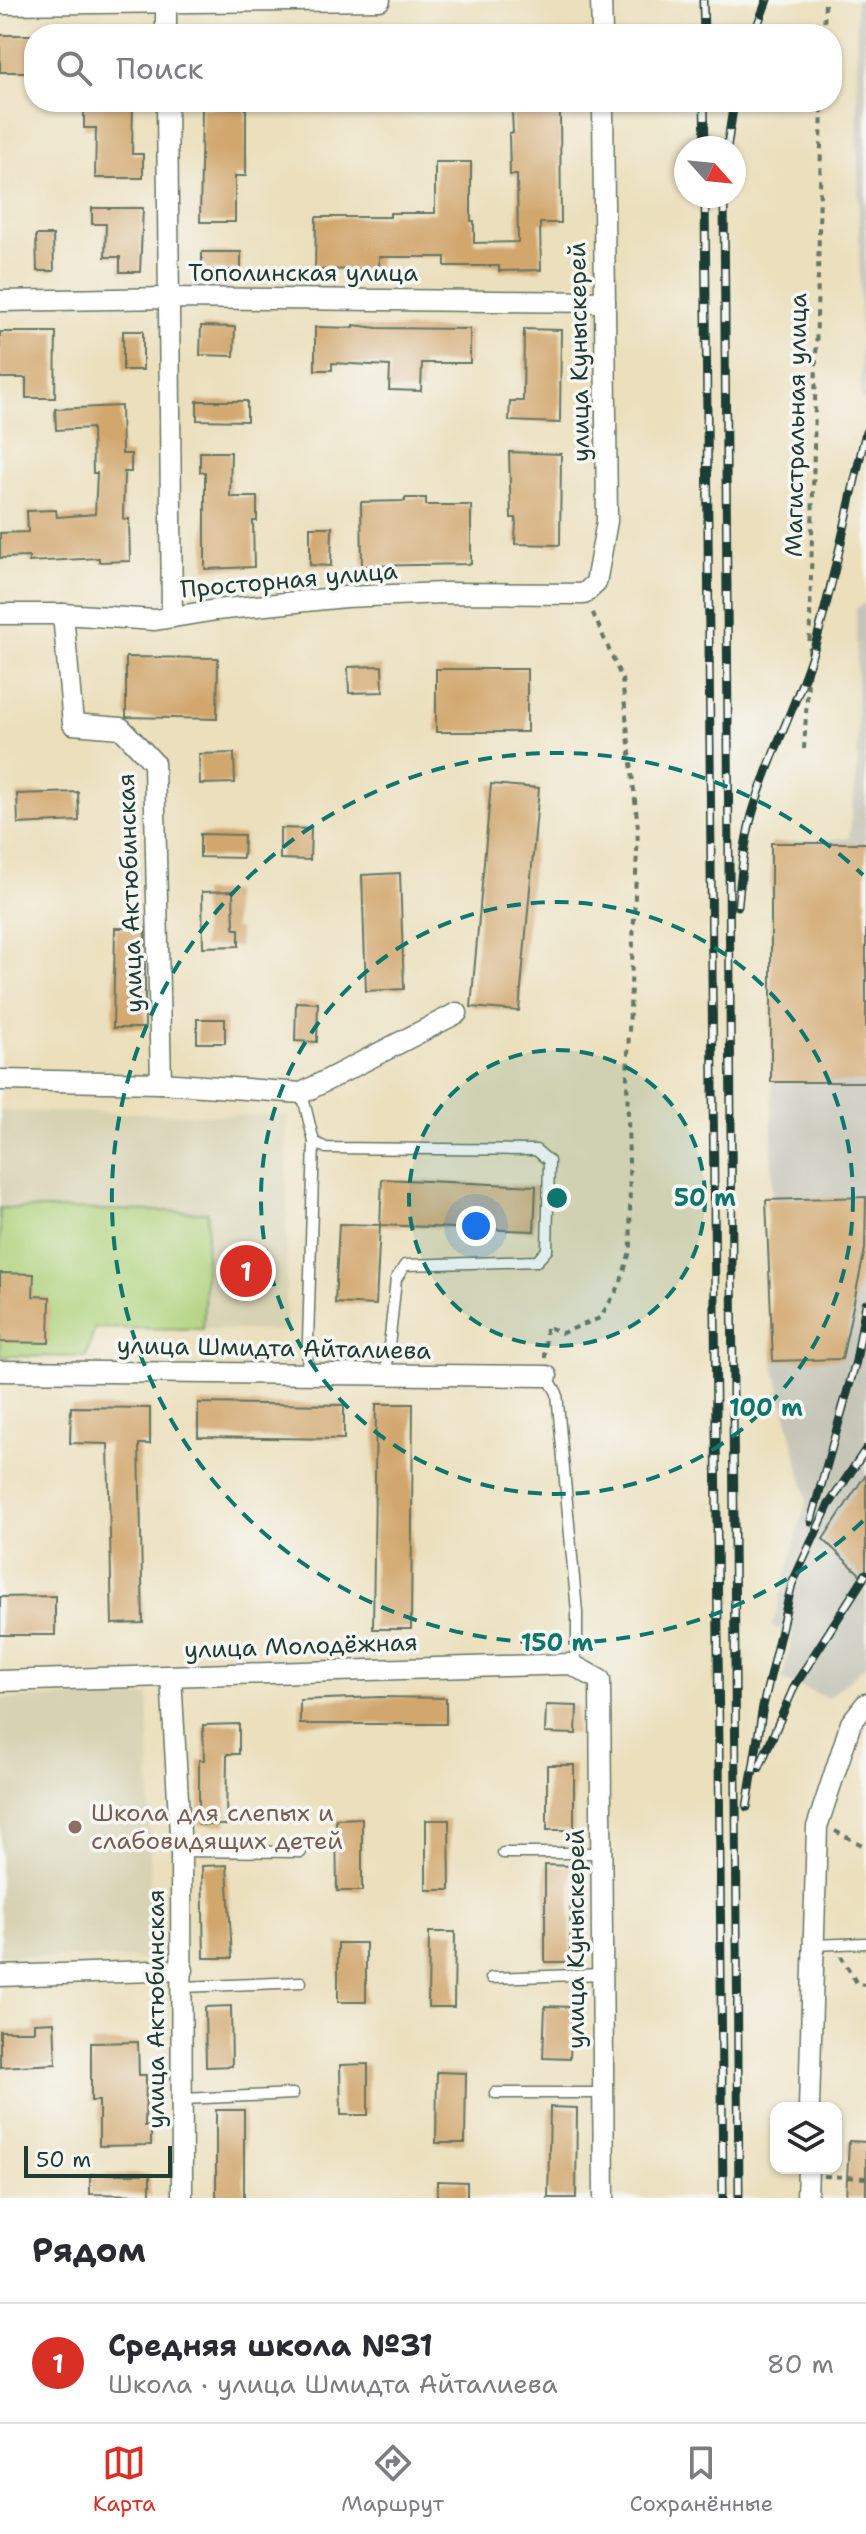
<!DOCTYPE html>
<html lang="ru">
<meta charset="utf-8">
<style>
:root{--surface:#fff;--page:#f7f7f7;--text:#2b2b33;--muted:#7c7c81;--line:#e1e1e2;--accent:#d93025}
body{margin:0;font-family:"Shantell Sans",sans-serif;background:var(--page);color:var(--text)}
.controls{position:absolute;right:24px;bottom:24px;display:grid;overflow:hidden;border-radius:16px;box-shadow:0 2px 6px #0004}
.controls button{width:72px;height:72px;display:grid;place-items:center;padding:0;border:0;border-bottom:2px solid var(--line);background:var(--surface);color:var(--text);font:40px sans-serif}
.compass{position:absolute;left:674px;top:136px;width:72px;height:72px;border-radius:50%;background:var(--surface);box-shadow:0 2px 6px #0004;rotate:117deg}
.scale{position:absolute;left:24px;bottom:20px;width:148px;box-sizing:border-box;padding-left:8px;border:4px solid #1f3d34;border-top:0;font-size:22px;line-height:28px;white-space:nowrap;color:#1f3d34;-webkit-text-stroke:6px #f6f6f2;paint-order:stroke}
.you{position:absolute;left:476px;top:1226px;width:28px;height:28px;margin:-20px;border:6px solid #fff;border-radius:50%;background:#1a73e8;box-shadow:0 0 0 12px #1a73e833}
.badge{display:grid;place-items:center;width:52px;height:52px;border-radius:50%;background:var(--accent);color:#fff;font-size:26px;font-weight:700}
.pin{position:absolute;translate:-50% -50%;border:4px solid #fff;box-shadow:0 2px 8px #0006}
.list{margin:0;padding:0;list-style:none}
h2{display:flex;justify-content:space-between;align-items:center;height:104px;margin:0;padding:0 32px;font-size:34px}
h2 small{font-size:26px;font-weight:400;color:var(--muted)}
.list li{display:grid;grid-template-columns:52px 1fr auto;gap:24px;align-items:center;box-sizing:border-box;height:120px;padding:0 32px;border-top:2px solid var(--line)}
.list b{display:block;font-size:30px;white-space:nowrap}
.list p{margin:0;font-size:26px;white-space:nowrap;color:var(--muted)}
.list em{font-size:26px;font-style:normal;color:var(--muted)}
.icon{flex:none;width:44px;height:44px;fill:none;stroke:currentColor;stroke-width:2;stroke-linecap:round;stroke-linejoin:round}
.map{position:relative;flex:none;width:866px;height:2198px;overflow:hidden}
.search{position:absolute;background:var(--surface);box-shadow:0 2px 6px #0004;left:24px;right:24px;top:24px;height:88px;display:flex;align-items:center;gap:20px;box-sizing:border-box;padding:0 28px;border-radius:32px;color:var(--muted);font-size:30px}
.sheet{height:224px;background:var(--surface)}
nav{display:flex;justify-content:space-around;align-items:center;box-sizing:border-box;height:112px;border-top:2px solid var(--line);background:var(--surface);font-size:22px;color:var(--muted)}
nav a{display:grid;justify-items:center;gap:4px}
nav .on{color:var(--accent)}
.map>svg:first-child{display:block}
</style>
<div class="map">
<svg width="866" height="2198" viewBox="0 0 866 2198">
<rect width="100%" height="100%" fill="#f6f6f2"/>
<filter id="ink" filterUnits="userSpaceOnUse"><feTurbulence type="fractalNoise" baseFrequency=".0125" numOctaves="2"/><feDisplacementMap in="SourceGraphic" scale="16" xChannelSelector="R" yChannelSelector="G"/><feConvolveMatrix kernelMatrix="1 2 1 2 8 2 1 2 1" color-interpolation-filters="sRGB"/></filter>
<filter id="wash" filterUnits="userSpaceOnUse"><feTurbulence type="fractalNoise" baseFrequency=".006" numOctaves="4" result="noise"/><feDisplacementMap in="SourceGraphic" scale="32" xChannelSelector="R" yChannelSelector="G"/><feGaussianBlur stdDeviation="1.8" result="paint"/><feColorMatrix in="noise" values="0 0 0 0 0 0 0 0 0 0 0 0 0 0 0 0 0 1.4 0 .05"/><feComposite in="paint" operator="in"/></filter>
<g filter="url(#wash)">
<rect width="100%" height="100%" fill="#ebdfbc"/>
<g fill="#d7d2b2">
<path d="M0,1111L287,1116L286,1331L203,1329L208,1212L0,1208Z"/>
<path d="M149,1696L151,1959L0,1955V1699Z"/>
</g>
<g fill="#c6c5b8">
<path d="M856,0H866V399L861,400Z"/>
<path d="M866,603V1665L828,1698L782,1680L793,1634L772,1627L807,1499L773,1361L771,843L849,838L858,765L856,608Z"/>
</g>
<path fill="#afd27b" stroke="#678858" stroke-width="2" d="M0,1208L208,1212L203,1329L95,1328L86,1357L0,1356Z"/>
<g id="blocks">
<g fill="#d2a76e">
<rect x="0" y="35" width="34" height="37"/>
<path d="M84,102H133L132,154H143V178H95L96,128H84Z"/>
<path d="M246,107V176H235V222H200L202,108Z"/>
<path d="M560,111L561,223H540L541,270L499,271V266H445V257H379V269L315,270L316,217H390V213H435V162H471V221H474V243L518,242L517,175H510L509,133H513L512,112Z"/>
<path d="M92,208H143L140,272H120V257H105L106,224H92Z"/>
<path d="M36,235H53L54,271H37Z"/>
<rect x="202" y="252" width="39" height="18"/>
<path d="M354,325L377,328L470,329V363H422L421,391L389,390L390,366L332,363V370H315V327L354,328Z"/>
<path d="M201,326L235,327L234,356L200,355Z"/>
<path d="M524,329L561,330L560,423L509,421L510,401H523Z"/>
<rect x="123" y="331" width="20" height="39"/>
<path d="M0,332H56L55,398H26V378H0Z"/>
<path d="M197,401H247V421L197,420Z"/>
<path d="M121,406L122,454H131V472H124L123,519H129L130,561L99,562V558L29,562V557L0,558V533L28,532L27,511L56,510L57,517L95,514L97,473H93L92,428L56,430L55,409Z"/>
<path d="M200,452H231L230,497H257V521H253L254,567L205,569V472H200Z"/>
<path d="M509,452L561,454L560,545L515,544L516,518H511Z"/>
<path d="M405,498H426V505H471V564L362,566L361,502L405,501Z"/>
<path d="M310,527H332L331,566L310,565Z"/>
<path d="M126,657L218,658L217,719L126,717Z"/>
<path d="M382,666L383,692L349,693L348,667Z"/>
<rect x="436" y="669" width="91" height="63"/>
<path d="M234,753L235,783L200,784L199,754Z"/>
<path d="M491,784L539,788L519,1011L471,1007Z"/>
<path d="M78,792L79,821L18,824L17,794Z"/>
<path d="M280,828L311,829L310,860L280,859Z"/>
<path d="M200,834L244,835L243,858L200,857Z"/>
<rect x="771" y="843" width="95" height="239"/>
<path d="M400,873L404,989L366,991L362,875Z"/>
<path d="M233,891L234,929H239V946L203,947L202,892Z"/>
<path d="M115,928H145V1028H113Z"/>
<path d="M296,1002L318,1003L317,1042L295,1041Z"/>
<rect x="197" y="1019" width="28" height="24"/>
<path d="M382,1179L536,1186L534,1231L380,1225Z"/>
<path d="M866,1197L865,1249L842,1359L773,1361L766,1200Z"/>
<path d="M339,1224L380,1225L376,1305L335,1303Z"/>
<path d="M0,1273L34,1274L33,1296L50,1297L49,1343L0,1342Z"/>
<path d="M198,1403L344,1405V1439L198,1437Z"/>
<path d="M376,1404H413L411,1629H373Z"/>
<path d="M71,1407L150,1408V1444H139L143,1623L112,1624L108,1444L70,1443Z"/>
<path d="M866,1474V1580L823,1539Z"/>
<path d="M55,1596V1635H0V1597Z"/>
<path d="M380,1697L446,1698V1724H300V1700Z"/>
<path d="M546,1705L577,1706L576,1734L545,1733Z"/>
<path d="M239,1724V1754H227L226,1825H199V1760H204L203,1725Z"/>
<rect x="547" y="1765" width="27" height="65"/>
<path d="M362,1818V1891H337L336,1819Z"/>
<path d="M426,1820H449L450,1890H426Z"/>
<path d="M227,1865L232,1958H204L202,1866Z"/>
<path d="M545,1865L571,1866L570,1962H545Z"/>
<path d="M429,1932H455L454,2007H428Z"/>
<rect x="338" y="1943" width="28" height="59"/>
<path d="M231,2006L232,2066L206,2067L205,2007Z"/>
<path d="M545,2006L572,2007L570,2059L543,2058Z"/>
<path d="M54,2022L56,2064L0,2067V2031H34V2023Z"/>
<path d="M138,2042L139,2075H146L145,2126H151V2145L99,2146V2101H91V2043Z"/>
<path d="M368,2064V2115H341L340,2065Z"/>
<path d="M437,2072L466,2073L465,2143H436Z"/>
<path d="M550,2107L577,2108L576,2198H548Z"/>
<rect x="216" y="2110" width="28" height="88"/>
<path d="M849,2141L866,2142V2198H846Z"/>
<path d="M90,2174H150V2195L90,2194Z"/>
<path d="M437,2181L467,2182V2198H437Z"/>
</g>
</g>
</g>
<g filter="url(#ink)">
<use href="#blocks" fill-opacity="0" stroke="#667664" stroke-width="2"/>
<g fill="none" stroke-linecap="round" stroke-linejoin="round">
<defs>
<g id="service">
<path d="M302,1093L314,1142L326,1148L536,1150L549,1161L547,1250L537,1261L405,1265L396,1279L386,1375"/>
<path d="M307,1374L314,1142"/>
<path d="M547,1376L557,1393L577,1612V1651L571,1664"/>
<path d="M181,1851L301,1852"/>
<path d="M503,1853H602"/>
<path d="M813,1945L866,1943"/>
<path d="M491,1978L603,1974"/>
<path d="M183,1987L301,1982"/>
<path d="M495,2093H604"/>
<path d="M183,2099L293,2094"/>
</g>
<g id="minor">
<path d="M166,0V34"/>
<path d="M601,0L602,34"/>
<path d="M0,4L380,0"/>
<path d="M167,102L172,617"/>
<path d="M0,301L169,298L605,302"/>
<path d="M0,614H63L155,620L216,610L345,597L443,593L584,594L596,583L607,521L603,102"/>
<path d="M63,614L73,724L121,728L154,763L161,1083"/>
<path d="M0,1080L161,1083L302,1093L457,1013"/>
<path d="M0,1371L547,1376"/>
<path d="M171,1676L181,1851L182,2198"/>
<path d="M0,1681L571,1664L600,1680L604,2198"/>
<path d="M0,1976L183,1970"/>
<path d="M809,2108L817,1827L851,1723L866,1704"/>
<path d="M807,2198L808,2168"/>
</g>
</defs>
<use href="#service" stroke="#667664" stroke-width="13"/>
<use href="#minor" stroke="#667664" stroke-width="23"/>
<g stroke="#667664" stroke-width="4" stroke-dasharray="6 6" stroke-linecap="butt">
<path d="M824,34L825,0"/>
<path d="M804,749L809,663L822,102"/>
<path d="M545,1358L546,1326L562,1333L600,1318L620,1285L631,1248L627,1077L638,828L622,679L592,611"/>
<path d="M835,1831L866,1847"/>
<path d="M841,1956L857,1984L866,1985"/>
<path d="M824,2176L866,2178"/>
</g>
<use href="#service" stroke="#fff" stroke-width="10"/>
<use href="#minor" stroke="#fff" stroke-width="20"/>
<defs>
<g id="rail">
<path d="M703,0L704,34"/>
<path d="M754,34L767,0"/>
<path d="M704,102L705,148"/>
<path d="M727,148L734,102"/>
<path d="M705,196L723,2198"/>
<path d="M724,196L739,2198"/>
<path d="M738,906C741,875 744,844 752,815C769,755 799,701 816,642C836,573 849,502 866,432"/>
<path d="M811,1521L856,1361L866,1304"/>
<path d="M759,1768L795,1685L866,1574"/>
<path d="M747,1807L763,1706L792,1584L828,1506L866,1449"/>
</g>
</defs>
<use href="#rail" stroke="#1f3d34" stroke-width="9"/>
<use href="#rail" stroke="#f6f6f2" stroke-width="6" stroke-dasharray="18" stroke-linecap="butt"/>
</g>
</g>
<circle cx="557" cy="1198" r="148" fill="#0f766e" fill-opacity=".12"/>
<g fill="none" stroke="#0f766e" stroke-width="4" stroke-dasharray="14 10">
<circle cx="557" cy="1198" r="148"/>
<circle cx="557" cy="1198" r="296"/>
<path d="M863 1521A445 445 0 1 1 863 875"/>
</g>
<circle fill="#8d6e63" stroke="#f6f6f2" stroke-width="3" cx="75" cy="1827" r="8"/>
<g text-anchor="middle" stroke-width="7" stroke-linejoin="round" paint-order="stroke">
<g font-size="24" fill="#1f3d34" stroke="#f6f6f2">
<text x="303" y="281">Тополинская улица</text>
<text transform="translate(579 352) rotate(-91)" y="8">улица Куныскерей</text>
<text transform="translate(796 425) rotate(-89)" y="8">Магистральная улица</text>
<text transform="translate(289 580) rotate(-5)" y="8">Просторная улица</text>
<text transform="translate(130 893) rotate(-92)" y="8">улица Актюбинская</text>
<text transform="translate(274 1348) rotate(1)" y="8">улица Шмидта Айталиева</text>
<text transform="translate(301 1646) rotate(-2)" y="8">улица Молодёжная</text>
<text transform="translate(576 1939) rotate(-90)" y="8">улица Куныскерей</text>
<text transform="translate(156 2009) rotate(-90)" y="8">улица Актюбинская</text>
</g>
<g font-size="24" fill="#785e54" stroke="#f6f6f2" text-anchor="start">
<text x="91" y="1821">Школа для слепых и<tspan x="91" dy="28">слабовидящих детей</tspan></text>
</g>
</g>
<circle cx="557" cy="1198" r="12" fill="#0f766e" stroke="#f6f6f2" stroke-width="4"/>
<g font-size="24" text-anchor="middle" font-weight="bold" fill="#0f766e" stroke="#f6f6f2" stroke-width="7" stroke-linejoin="round" paint-order="stroke">
<text x="705" y="1206">50 m</text>
<text x="766" y="1416">100 m</text>
<text x="557" y="1651">150 m</text>
</g>
</svg>
<div class="controls">
<button><svg class="icon" aria-label="layers" viewBox="0 0 24 24"><path d="M12 4l9 5-9 5-9-5zM3 14l9 5 9-5"/></svg></button>
</div>
<svg class="compass" viewBox="-18 -18 36 36"><path d="M0-13l5 13h-10z" fill="#e53935"/><path d="M0 13l5-13h-10z" fill="#7c7c81"/></svg>
<div class="scale">50 m</div>
<div class="you"></div>
<div class="pin badge" style="left:246px;top:1271px">1</div>
<div class="search"><svg class="icon" aria-label="search" viewBox="0 0 24 24"><circle cx="10" cy="10" r="6"/><path d="M15 15l6 6"/></svg>Поиск</div>
</div>
<section class="sheet">
<h2>Рядом<small></small></h2>
<ul class="list">
<li><span class="badge">1</span><div><b>Средняя школа №31</b><p>Школа · улица Шмидта Айталиева</p></div><em>80 m</em></li>
</ul>
</section>
<nav>
<a class="on"><svg class="icon" aria-label="map" viewBox="0 0 24 24"><path d="M3 6l6-2 6 2 6-2v14l-6 2-6-2-6 2zM9 4v14M15 6v14"/></svg>Карта</a>
<a><svg class="icon" aria-label="directions" viewBox="0 0 24 24"><path d="M12 3l9 9-9 9-9-9zM9 14v-3h6M13 9l2 2-2 2"/></svg>Маршрут</a>
<a><svg class="icon" aria-label="saved" viewBox="0 0 24 24"><path d="M7 4h10v16l-5-4-5 4z"/></svg>Сохранённые</a>
</nav>
